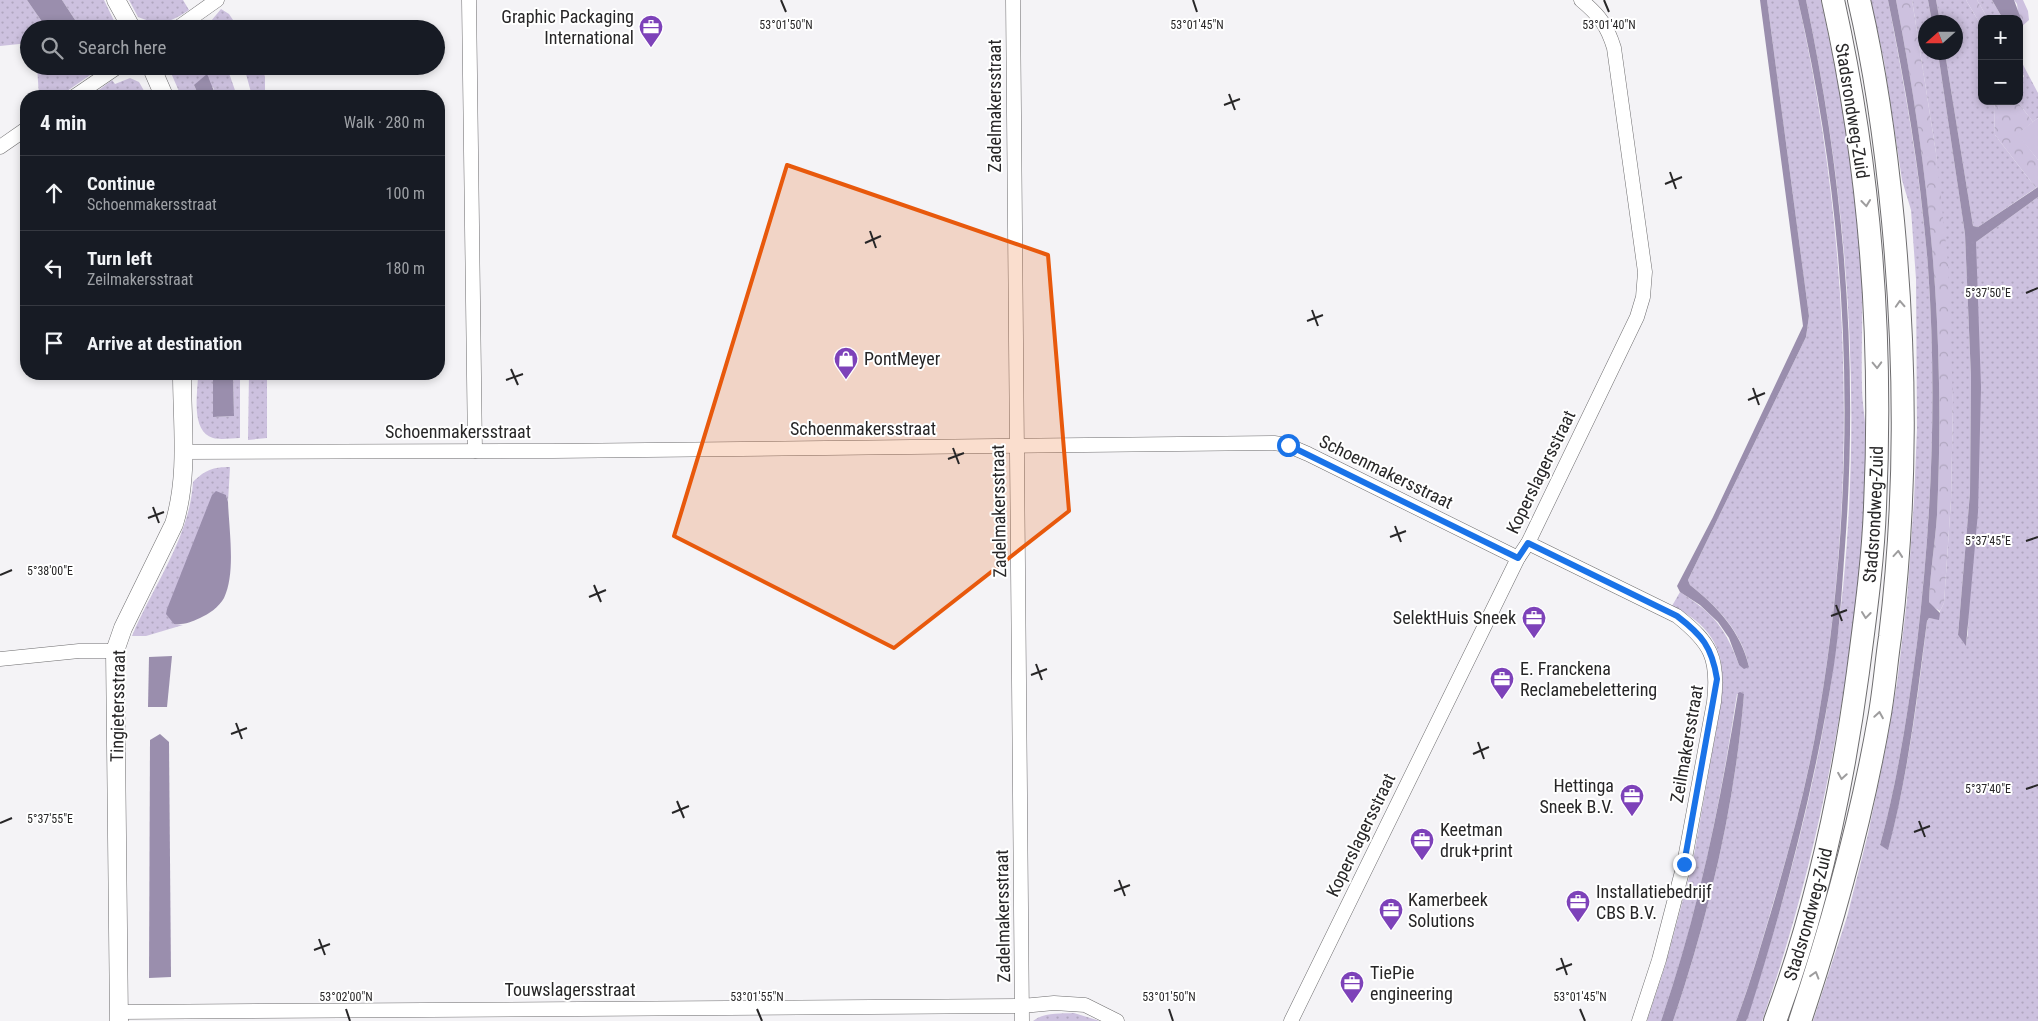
<!DOCTYPE html>
<meta charset="utf-8">
<style>
:root{--surface:#171b24;--page:#242831;--text:#f1f3f6;--muted:#9ea1a6;--line:#363941}
body{margin:0;font-family:"Roboto Condensed",sans-serif;background:var(--page);color:var(--text)}
.controls{position:absolute;right:15px;top:15px;display:grid;overflow:hidden;border-radius:10px;box-shadow:0 2px 8px #0003}
.controls button{width:45px;height:45px;display:grid;place-items:center;padding:0;border:0;border-bottom:1px solid var(--line);background:var(--surface);color:var(--text);font:25px sans-serif}
.compass{position:absolute;left:1918px;top:15px;width:45px;height:45px;border-radius:50%;background:var(--surface);box-shadow:0 2px 8px #0003;rotate:249deg}
.stop{position:absolute;width:15px;height:15px;margin:-11px;border:4px solid #1a73e8;border-radius:50%;background:#fff}
.stop.end{background:#1a73e8;border-color:#fff;box-shadow:0 1px 5px #0008}
.list{margin:0;padding:0;list-style:none}
h2{display:flex;justify-content:space-between;align-items:center;height:65px;margin:0;padding:0 20px;font-size:21px}
h2 small{font-size:16px;font-weight:400;color:var(--muted)}
.list li{display:grid;grid-template-columns:32px 1fr auto;gap:15px;align-items:center;box-sizing:border-box;height:75px;padding:0 20px;border-top:1px solid var(--line)}
.list b{display:block;font-size:19px;white-space:nowrap}
.list p{margin:0;font-size:16px;white-space:nowrap;color:var(--muted)}
.list em{font-size:16px;font-style:normal;color:var(--muted)}
.icon{flex:none;width:28px;height:28px;fill:none;stroke:currentColor;stroke-width:2;stroke-linecap:round;stroke-linejoin:round}
.map{position:relative;flex:none;width:2038px;height:1021px;overflow:hidden}
.search{position:absolute;background:var(--surface);box-shadow:0 2px 8px #0003;left:20px;top:20px;width:425px;height:55px;display:flex;align-items:center;gap:12px;box-sizing:border-box;padding:0 18px;border-radius:28px;color:var(--muted);font-size:19px}
.panel{position:absolute;background:var(--surface);box-shadow:0 2px 8px #0003;left:20px;top:90px;width:425px;height:290px;border-radius:20px}
.map>svg:first-child{display:block}
</style>
<div class="map">
<svg width="2038" height="1021" viewBox="0 0 2038 1021">
<defs>
<pattern id="grass-dots" width="8" height="8" patternUnits="userSpaceOnUse" patternTransform="scale(1.25)"><rect width="8" height="8" fill="#cdc1df"/><path d="M2 2h.1M6 6h.1" fill="none" stroke="#b0a6bf" stroke-width="1.8" stroke-linecap="round"/></pattern>
<pattern id="forest-crowns" width="20" height="18" patternUnits="userSpaceOnUse" patternTransform="scale(1.25)"><rect width="20" height="18" fill="#cdc1df"/><path d="M2 6a3 3 0 1 1 6 0M12 15a3 3 0 1 1 6 0" fill="none" stroke="#b0a6bf"/></pattern>
</defs>
<rect width="100%" height="100%" fill="#f4f3f6"/>
<g fill="url(#grass-dots)">
<path d="M0,0H27L47,29H29V43L0,46Z"/>
<path d="M62,0H104L118,29H81Z"/>
<path d="M129,0H183L189,10C170,23 160,26 138,17Z"/>
<path d="M1767,0H1798C1850,234 1859,477 1819,714C1808,779 1791,844 1772,907C1761,945 1750,984 1736,1021H1673C1709,915 1735,805 1744,694H1737C1720,805 1698,915 1661,1021H1647L1666,963L1692,866L1721,703C1727,656 1717,628 1672,606L1680,592C1714,614 1725,627 1739,665L1749,667C1742,632 1718,607 1690,585L1688,580L1806,337L1809,316Z"/>
<path d="M1806,0H1821C1841,93 1859,188 1862,283C1863,318 1861,353 1862,387C1862,405 1866,422 1866,439C1868,506 1860,575 1851,642C1833,771 1805,898 1762,1021H1746C1784,904 1817,785 1834,662C1866,442 1852,217 1806,0Z"/>
<path d="M1871,0H1888C1905,88 1921,177 1928,267C1937,392 1932,518 1917,643C1908,711 1898,779 1880,845L1888,849C1908,775 1918,697 1927,621L1929,618L1935,619L1940,613V611L1944,603L1951,500L1953,403L1936,153L1912,0H1928L1932,22H1926V52L1938,53L1965,234L1971,377L1970,493L1958,635L1966,645L1968,632L1976,242L2038,197V1021H1813L1847,917L1868,834L1886,747L1897,683L1907,600L1914,500L1917,429L1916,279L1911,210L1902,180L1884,61Z"/>
<path d="M1936,0H1966L1982,27V101H1996L1994,108L1995,135L2036,188L1978,227L1973,226L1945,53L1956,52V22H1940Z"/>
<path d="M1977,0H1992L2003,19H1988Z"/>
<path d="M221,9L229,14L239,29H216L211,21Z"/>
<path d="M2019,57L2038,93V118L2033,122L2017,101H2019V84L2024,76L2019,70Z"/>
<path d="M37,66H103L60,96H39Z"/>
<path d="M168,66H225L230,76L237,96H216L213,87L194,85L199,96H181Z"/>
<path d="M240,66H262L265,77V96H252L246,74Z"/>
<path d="M130,78L139,82L147,96H91L112,80L115,84Z"/>
<path d="M198,374H213V417L234,416L233,374H240V438C232,438 221,440 213,438C190,431 198,392 198,374Z"/>
<path d="M249,374H267V438L248,440Z"/>
<path d="M230,467L228,502L226,495L174,624L183,625L146,636H132C153,586 190,537 193,482C205,470 213,467 230,467Z"/>
<path d="M1074,1013L1100,1021H1033C1044,1012 1060,1014 1074,1013Z"/>
</g>
<g fill="url(#forest-crowns)">
<path d="M1896,0H1912L1936,153L1948,263L1953,403L1951,500L1944,603L1940,611L1933,607L1929,602C1930,573 1935,544 1937,515C1939,471 1940,427 1939,383C1937,254 1921,127 1896,0Z"/>
<path d="M1966,0H1977L1988,19H1982V27Z"/>
<path d="M2014,0H2023L2028,11L2029,20L2020,28L2017,4Z"/>
<path d="M1996,101H2017L2033,122L2018,134L2038,160V187L2036,188L1995,135L1994,108Z"/>
</g>
<path fill="#cdc1df" d="M2038,118V160L2017,134Z"/>
<g fill="#9a8ead">
<path d="M27,0H62L81,29H47Z"/>
<path d="M1760,0H1767L1809,316L1806,337L1688,580L1690,585C1718,607 1741,632 1749,667L1744,669L1739,665L1729,638L1718,622L1700,605L1680,592L1677,586L1713,517L1803,326Z"/>
<path d="M1798,0H1806C1844,180 1859,363 1845,546C1842,586 1840,625 1834,665C1815,785 1785,901 1748,1017L1746,1021H1736C1750,985 1760,948 1771,912C1790,847 1808,781 1819,714C1859,479 1852,233 1798,0Z"/>
<path d="M1888,0H1896C1921,127 1937,253 1939,383C1940,427 1939,471 1937,515C1935,544 1930,573 1929,602L1940,613L1939,620L1929,618L1927,621C1917,697 1908,776 1888,850L1880,845C1898,779 1908,711 1917,643C1932,518 1937,392 1928,267C1921,177 1906,88 1888,0Z"/>
<path d="M1928,0H1936L1940,22H1932Z"/>
<path d="M1992,0H2014L2021,19L2020,28L2019,19H2003Z"/>
<path d="M1938,53H1945L1973,226L1978,227L2038,187V197L1976,242L1981,387L1978,512L1966,646L1958,635L1970,493L1971,377L1965,234Z"/>
<path d="M207,74L216,96H199L194,85Z"/>
<path d="M213,374H233L234,416L213,417Z"/>
<path d="M216,491L226,495L228,502C229,530 236,573 224,598C219,607 209,614 200,618C191,622 184,625 174,624L166,614L167,609L212,495Z"/>
<path d="M172,656L167,707H148L149,657Z"/>
<path d="M1740,692L1744,694C1735,805 1709,915 1673,1021H1661C1698,914 1720,805 1738,693Z"/>
<path d="M160,734L169,742L171,977L149,978L150,740Z"/>
</g>
<g fill="none" stroke-linecap="round" stroke-linejoin="round">
<defs>
<g id="minor">
<path d="M469,0L475,451"/>
<path d="M1013,0L1022,1021"/>
<path d="M176,29L217,0"/>
<path d="M75,96L119,66"/>
<path d="M0,147L26,129"/>
<path d="M182,452L553,451L1274,443L1287,445L1308,454L1518,558"/>
<path d="M1528,543L1677,616C1711,643 1719,658 1714,702L1684,864L1659,960L1639,1021"/>
<path d="M0,659L79,651H115"/>
<path d="M119,1012L1022,1006L1054,1003L1085,1005L1117,1021"/>
<path d="M1291,1021L1518,558L1528,543L1637,317L1643,297L1645,272L1614,48C1607,25 1599,15 1581,0"/>
</g>
<g id="tertiary">
<path d="M116,0L132,29"/>
<path d="M151,66L164,96"/>
<path d="M119,1021L115,651L123,628L174,524C189,476 182,423 182,374"/>
</g>
<g id="trunk">
<path id="s1" d="M1775,1021C1817,909 1842,791 1858,672C1865,618 1873,562 1875,507C1883,336 1870,166 1833,0"/>
<path d="M1800,1021C1833,922 1861,822 1879,719C1884,692 1886,664 1890,637C1907,496 1906,362 1893,221C1886,147 1876,73 1859,0"/>
</g>
</defs>
<use href="#minor" stroke="#6d6c6e" stroke-width="15"/>
<use href="#tertiary" stroke="#6d6c6e" stroke-width="19"/>
<use href="#trunk" stroke="#6d6c6e" stroke-width="24"/>
<use href="#minor" stroke="#fff" stroke-width="14"/>
<use href="#tertiary" stroke="#fff" stroke-width="18"/>
<use href="#trunk" stroke="#fff" stroke-width="22"/>
</g>
<defs><path id="oneway-chevron" d="M-2-3.5L2.5 0L-2 3.5" fill="none" stroke-width="1.6" stroke-linecap="round" stroke-linejoin="round" transform="scale(1.25)"/></defs>
<g stroke="#9e9d9e">
<use href="#oneway-chevron" transform="translate(1866 203) rotate(84)"/>
<use href="#oneway-chevron" transform="translate(1900 304) rotate(-93)"/>
<use href="#oneway-chevron" transform="translate(1877 365) rotate(88)"/>
<use href="#oneway-chevron" transform="translate(1898 554) rotate(-85)"/>
<use href="#oneway-chevron" transform="translate(1866 615) rotate(97)"/>
<use href="#oneway-chevron" transform="translate(1879 715) rotate(-81)"/>
<use href="#oneway-chevron" transform="translate(1842 776) rotate(99)"/>
<use href="#oneway-chevron" transform="translate(1815 975) rotate(-73)"/>
</g>
<g fill="none" stroke-linecap="round" stroke-linejoin="round">
<path stroke="#1a73e8" stroke-width="6" d="M1288,445L1518,558L1528,543L1677,616C1702,635 1712,647 1717,679L1684,864"/>
</g>
<path fill="#e8590c" fill-opacity="0.2" stroke="#e8590c" stroke-width="4" stroke-linejoin="round" d="M787,165L1048,255L1069,511L894,648L674,536Z"/>
<path fill="none" stroke="#272627" stroke-width="2" d="M781,0L786,12M1193,0L1197,12M1604,0L1609,12M1229,94L1235,110M1224,105L1240,99M1670,172L1676,189M1665,184L1682,177M870,231L876,248M865,243L881,236M2026,293L2038,288M1312,310L1318,326M1307,321L1323,315M511,369L518,385M506,380L523,374M1753,388L1759,405M1748,400L1765,393M953,448L959,464M948,459L964,453M153,507L159,523M148,518L164,512M1395,526L1401,542M1390,537L1406,531M2026,541L2038,537M0,575L12,570M594,585L601,602M589,597L606,590M1836,605L1842,621M1831,616L1847,610M1036,664L1042,680M1031,675L1047,669M236,723L242,739M231,734L247,728M1478,742L1484,759M1473,754L1489,747M2026,789L2038,785M677,801L684,818M672,813L689,806M1919,821L1925,837M0,823L12,818M1914,832L1930,826M1119,880L1125,896M1114,891L1130,885M319,939L325,955M314,950L330,944M1561,958L1567,975M1556,970L1572,964M346,1009L350,1021M757,1009L762,1021M1169,1009L1173,1021M1580,1009L1585,1021"/>
<defs>
<symbol id="office-pin" viewBox="-11 -11 22 30"><path d="M0 17L-7.5 6A9.5 9.5 0 1 1 7.5 6Z" fill="#7d42b9" stroke="#fff"/><path d="M-6-3h4V-5.5h4V-3h4V5H-6ZM-1-4.5V-3h2v-1.5ZM-6 0V1H6V0Z" fill="#fff"/></symbol>
<symbol id="shop-pin" viewBox="-11 -11 22 30"><path d="M0 17L-7.5 6A9.5 9.5 0 1 1 7.5 6Z" fill="#7d42b9" stroke="#fff"/><path d="M-5-2.5h2.3a2.7 3.5 0 0 1 5.4 0H5L5.5 6h-11ZM-1.5-2.5h3a1.5 2.3 0 0 0-3 0Z" fill="#fff"/></symbol>
</defs>
<g fill-rule="evenodd">
<use href="#office-pin" x="637" y="13" width="28" height="38"/>
<use href="#shop-pin" x="832" y="345" width="28" height="38"/>
<use href="#office-pin" x="1520" y="604" width="28" height="38"/>
<use href="#office-pin" x="1488" y="665" width="28" height="38"/>
<use href="#office-pin" x="1618" y="782" width="28" height="38"/>
<use href="#office-pin" x="1408" y="826" width="28" height="38"/>
<use href="#office-pin" x="1564" y="888" width="28" height="38"/>
<use href="#office-pin" x="1377" y="896" width="28" height="38"/>
<use href="#office-pin" x="1338" y="969" width="28" height="38"/>
</g>
<g text-anchor="middle" stroke-width="4" stroke-linejoin="round" paint-order="stroke">
<g font-size="18" fill="#272627" stroke="#fff" text-anchor="start">
<text x="634" y="23" text-anchor="end">Graphic Packaging<tspan x="634" dy="21">International</tspan></text>
<text x="864" y="365">PontMeyer</text>
<text x="1516" y="624" text-anchor="end">SelektHuis Sneek</text>
<text x="1520" y="675">E. Franckena<tspan x="1520" dy="21">Reclamebelettering</tspan></text>
<text x="1614" y="792" text-anchor="end">Hettinga<tspan x="1614" dy="21">Sneek B.V.</tspan></text>
<text x="1440" y="836">Keetman<tspan x="1440" dy="21">druk+print</tspan></text>
<text x="1596" y="898">Installatiebedrijf<tspan x="1596" dy="21">CBS B.V.</tspan></text>
<text x="1408" y="906">Kamerbeek<tspan x="1408" dy="21">Solutions</tspan></text>
<text x="1370" y="979">TiePie<tspan x="1370" dy="21">engineering</tspan></text>
</g>
<g font-size="18" fill="#272627" stroke="#fff">
<text transform="translate(995 106) rotate(-90)" y="6">Zadelmakersstraat</text>
<text transform="translate(1852 111) rotate(81)" y="6">Stadsrondweg-Zuid</text>
<text x="863" y="435">Schoenmakersstraat</text>
<text x="458" y="438">Schoenmakersstraat</text>
<text transform="translate(1386 472) rotate(26)" y="6">Schoenmakersstraat</text>
<text transform="translate(1541 472) rotate(-64)" y="6">Koperslagersstraat</text>
<text transform="translate(999 511) rotate(-91)" y="6">Zadelmakersstraat</text>
<text dy="6" stroke="none"><textPath href="#s1" startOffset="518">Stadsrondweg-Zuid</textPath></text>
<text transform="translate(118 706) rotate(-89)" y="6">Tingietersstraat</text>
<text transform="translate(1687 744) rotate(-80)" y="6">Zeilmakersstraat</text>
<text transform="translate(1361 835) rotate(-64)" y="6">Koperslagersstraat</text>
<text dy="6" stroke="none"><textPath href="#s1" startOffset="112">Stadsrondweg-Zuid</textPath></text>
<text transform="translate(1003 916) rotate(-91)" y="6">Zadelmakersstraat</text>
<text x="570" y="996">Touwslagersstraat</text>
</g>
</g>
<g font-size="12" text-anchor="middle" fill="#272627" stroke="#fff" stroke-width="4" stroke-linejoin="round" paint-order="stroke">
<text x="1197" y="29">53°01'45"N</text>
<text x="1609" y="29">53°01'40"N</text>
<text x="786" y="29">53°01'50"N</text>
<text x="1988" y="297">5°37'50"E</text>
<text x="1988" y="545">5°37'45"E</text>
<text x="50" y="575">5°38'00"E</text>
<text x="1988" y="793">5°37'40"E</text>
<text x="50" y="823">5°37'55"E</text>
<text x="346" y="1001">53°02'00"N</text>
<text x="757" y="1001">53°01'55"N</text>
<text x="1169" y="1001">53°01'50"N</text>
<text x="1580" y="1001">53°01'45"N</text>
</g>
</svg>
<div class="controls">
<button>+</button>
<button>−</button>
</div>
<svg class="compass" viewBox="-18 -18 36 36"><path d="M0-13l5 13h-10z" fill="#e53935"/><path d="M0 13l5-13h-10z" fill="#9ea1a6"/></svg>
<div class="stop" style="left:1288px;top:445px"></div>
<div class="stop end" style="left:1684px;top:864px"></div>
<div class="search"><svg class="icon" aria-label="search" viewBox="0 0 24 24"><circle cx="10" cy="10" r="6"/><path d="M15 15l6 6"/></svg>Search here</div>
<section class="panel">
<h2>4 min<small>Walk · 280 m</small></h2>
<ul class="list">
<li><svg class="icon" aria-label="ahead" viewBox="0 0 24 24"><path d="M12 20V5M6 11l6-6 6 6"/></svg><div><b>Continue</b><p>Schoenmakersstraat</p></div><em>100 m</em></li>
<li><svg class="icon" aria-label="left" viewBox="0 0 24 24"><path d="M17 20v-9H6M10 6l-5 5 5 5"/></svg><div><b>Turn left</b><p>Zeilmakersstraat</p></div><em>180 m</em></li>
<li><svg class="icon" aria-label="arrive" viewBox="0 0 24 24"><path d="M6 21V4h12l-3 4 3 4H6"/></svg><div><b>Arrive at destination</b></div></li>
</ul>
</section>
</div>
